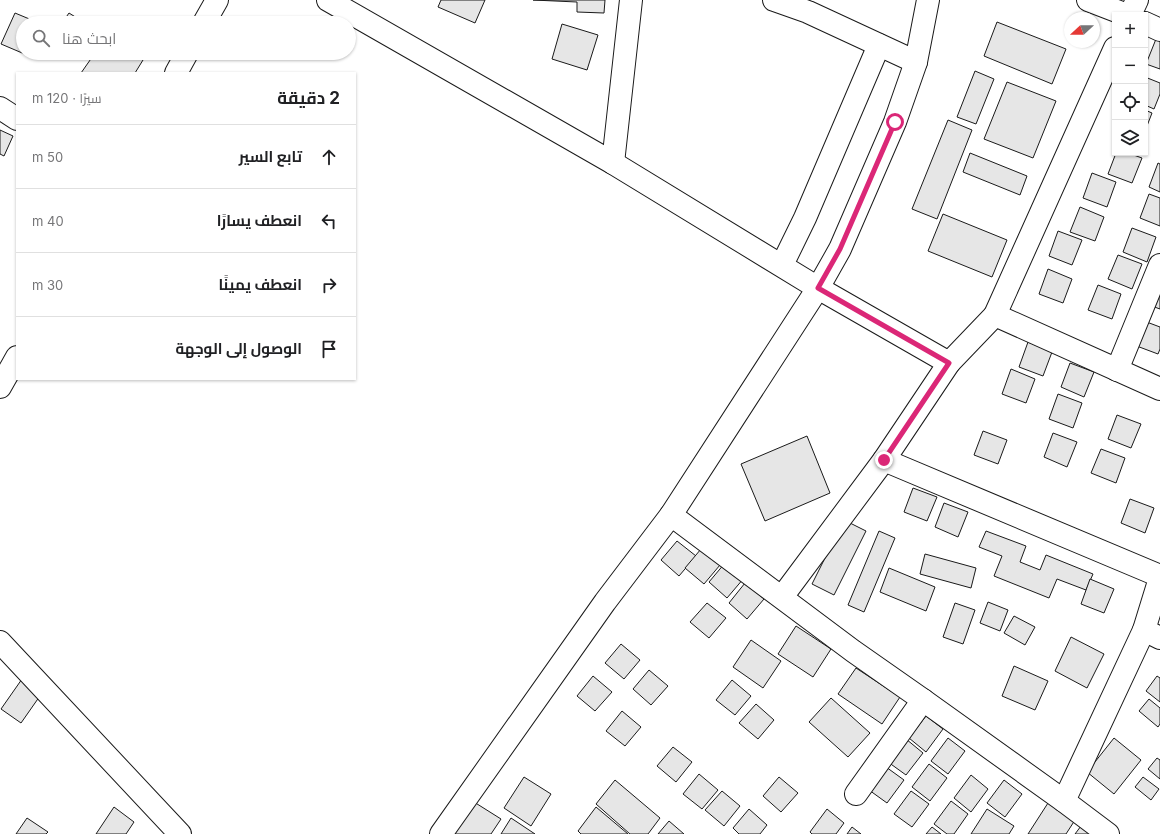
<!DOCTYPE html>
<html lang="ar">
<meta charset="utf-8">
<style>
:root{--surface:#fff;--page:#f2f2f2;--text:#202124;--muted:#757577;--line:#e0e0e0}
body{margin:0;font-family:Inter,Cairo,sans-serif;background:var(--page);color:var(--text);direction:rtl}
.controls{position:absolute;right:12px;top:12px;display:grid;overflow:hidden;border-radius:0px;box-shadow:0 1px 3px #0004}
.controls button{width:36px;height:36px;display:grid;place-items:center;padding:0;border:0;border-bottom:1px solid var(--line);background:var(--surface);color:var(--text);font:20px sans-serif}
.compass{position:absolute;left:1064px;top:12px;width:36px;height:36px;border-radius:50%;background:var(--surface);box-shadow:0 1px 3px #0004;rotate:249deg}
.stop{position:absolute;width:12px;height:12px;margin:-9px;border:3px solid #db2777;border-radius:50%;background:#fff}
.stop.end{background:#db2777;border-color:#fff;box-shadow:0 1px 4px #0008}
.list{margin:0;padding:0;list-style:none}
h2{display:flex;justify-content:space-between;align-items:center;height:52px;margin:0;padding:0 16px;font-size:17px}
h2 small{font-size:13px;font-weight:400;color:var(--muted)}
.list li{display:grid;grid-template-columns:26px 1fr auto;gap:12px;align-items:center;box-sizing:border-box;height:64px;padding:0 16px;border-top:1px solid var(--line)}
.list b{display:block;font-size:15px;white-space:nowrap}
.list em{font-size:13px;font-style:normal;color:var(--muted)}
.icon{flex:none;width:22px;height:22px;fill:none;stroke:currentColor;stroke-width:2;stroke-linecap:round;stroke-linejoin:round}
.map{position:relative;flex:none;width:1160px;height:834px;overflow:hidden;direction:ltr}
.search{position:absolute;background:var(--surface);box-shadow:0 1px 3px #0004;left:16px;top:16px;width:340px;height:44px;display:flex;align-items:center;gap:10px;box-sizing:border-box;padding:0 14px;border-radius:22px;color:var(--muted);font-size:15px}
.panel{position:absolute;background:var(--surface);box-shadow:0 1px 3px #0004;left:16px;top:72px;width:340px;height:308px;border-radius:0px;direction:rtl}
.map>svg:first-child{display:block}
</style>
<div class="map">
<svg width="1160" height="834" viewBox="0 0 1160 834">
<rect width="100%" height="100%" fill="#fff"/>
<g fill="#e6e6e6" stroke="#1a1a1a">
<path d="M441,0H485L475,23L438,7Z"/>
<path d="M533,0H605L604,13L577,12V2Z"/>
<path d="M15,13L39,23H23V53H36L34,58L1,44Z"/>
<path d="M69,13L85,23H62Z"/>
<path d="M997,22L1066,49L1052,84L984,56Z"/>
<path d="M562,24L598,35L587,70L552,59Z"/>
<path d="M1156,39L1160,41V69L1146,64Z"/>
<path d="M95,53H132L143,60L135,73H81Z"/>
<path d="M975,71L994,79L976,124L957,117Z"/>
<path d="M1145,77L1160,83V94L1154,109L1145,105Z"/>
<path d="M1007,82L1056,101L1033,158L984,139Z"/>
<path d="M1145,110L1152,113L1145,131Z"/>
<path d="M948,120L972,130L937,219L912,209Z"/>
<path d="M0,130L13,136L4,156L0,154Z"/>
<path d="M970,153L1027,176L1020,195L963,172Z"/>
<path d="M1116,153H1128L1142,158L1132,183L1108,174Z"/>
<path d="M1158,163L1160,164V192L1149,187Z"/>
<path d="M1092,173L1116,182L1107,207L1083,198Z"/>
<path d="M1149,194L1160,198V226L1140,218Z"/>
<path d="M1080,207L1104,217L1095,241L1070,232Z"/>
<path d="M943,214L1007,240L992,277L928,251Z"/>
<path d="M1132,228L1156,237L1147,262L1123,252Z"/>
<path d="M1058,231L1082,240L1072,265L1049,256Z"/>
<path d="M1118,255L1142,264L1132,289L1108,279Z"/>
<path d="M1048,269L1072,279L1063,303L1039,294Z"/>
<path d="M1160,281V309L1149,305Z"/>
<path d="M1098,285L1121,294L1112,319L1088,310Z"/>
<path d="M1144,321L1160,327V349L1158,354L1134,345Z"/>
<path d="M1028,342L1052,352L1043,376L1019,367Z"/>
<path d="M1070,363L1094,372L1084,397L1061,387Z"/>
<path d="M1011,369L1035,379L1026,403L1002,394Z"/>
<path d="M1058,394L1082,403L1073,428L1049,419Z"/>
<path d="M1117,415L1141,424L1131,448L1108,439Z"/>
<path d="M983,431L1007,440L998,464L974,455Z"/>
<path d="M1053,433L1077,442L1067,467L1044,457Z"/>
<path d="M807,436L830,493L765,521L741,464Z"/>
<path d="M1101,449L1125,458L1116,483L1091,473Z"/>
<path d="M913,488L937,497L927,521L904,512Z"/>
<path d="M1130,499L1154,508L1145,533L1121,523Z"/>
<path d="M944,503L968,512L958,537L935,527Z"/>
<path d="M844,520L866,531L834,595L812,584Z"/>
<path d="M879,531L895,538L864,612L848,605Z"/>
<path d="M986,531L1026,546L1020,562L1040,570L1046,555L1093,574L1086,590L1057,579L1049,598L994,576L1002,556L979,547Z"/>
<path d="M677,541L696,556L679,576L661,560Z"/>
<path d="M701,549L720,565L704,584L685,568Z"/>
<path d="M925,554L976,568L971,588L920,574Z"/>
<path d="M725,563L744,578L727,598L709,582Z"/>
<path d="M889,568L935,587L926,611L880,592Z"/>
<path d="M1090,579L1114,589L1104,613L1081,604Z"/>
<path d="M745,583L764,599L747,619L729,603Z"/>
<path d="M988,602L1008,610L1000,631L980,623Z"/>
<path d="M707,603L726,618L709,638L690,622Z"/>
<path d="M955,603L975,610L963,644L943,637Z"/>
<path d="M1014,616L1035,627L1025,645L1004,633Z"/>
<path d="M796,626L831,649L813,677L778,654Z"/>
<path d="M1071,637L1104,654L1087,688L1055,671Z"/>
<path d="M751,640L781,661L763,688L733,667Z"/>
<path d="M621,644L640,660L624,679L605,663Z"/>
<path d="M1014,666L1048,681L1035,710L1002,696Z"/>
<path d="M856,668L900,697L882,724L838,694Z"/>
<path d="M649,670L668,686L651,705L633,689Z"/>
<path d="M593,676L612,692L595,711L577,696Z"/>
<path d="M1157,676L1160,678V702L1146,691Z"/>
<path d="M22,679L42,693L21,723L1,709Z"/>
<path d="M732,680L751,696L735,715L716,700Z"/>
<path d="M831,698L870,733L848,757L809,722Z"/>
<path d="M1149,699L1160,708V724L1158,727L1139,711Z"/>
<path d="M756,704L774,720L758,739L739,723Z"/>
<path d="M622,711L641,727L625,746L606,731Z"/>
<path d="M926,716L943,729L926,752L909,738Z"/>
<path d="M948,738L965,751L948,774L931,761Z"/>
<path d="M1114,738L1141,760L1114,794L1087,772Z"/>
<path d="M906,739L923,753L906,775L888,762Z"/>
<path d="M673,747L692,762L676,782L657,766Z"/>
<path d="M1157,758L1160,760V779L1148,769Z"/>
<path d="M929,764L947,778L930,801L912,787Z"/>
<path d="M886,767L904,780L887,803L869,790Z"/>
<path d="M699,774L718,790L702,809L683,794Z"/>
<path d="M971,775L988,789L971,812L954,798Z"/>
<path d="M524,777L551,794L531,826L504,808Z"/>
<path d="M779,777L798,793L781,812L763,796Z"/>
<path d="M1143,777L1159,789L1151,800L1135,787Z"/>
<path d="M615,780L660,818L648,834H630L596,804Z"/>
<path d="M1004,780L1022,794L1005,817L987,803Z"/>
<path d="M722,791L740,806L724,826L705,810Z"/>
<path d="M911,791L929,804L912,827L894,814Z"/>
<path d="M951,801L968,814L954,834H947L934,824Z"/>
<path d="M474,802L501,819L491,834H454Z"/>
<path d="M1048,803L1075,820L1066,834H1028Z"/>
<path d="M114,807L134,822L126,834H96Z"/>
<path d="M596,807L628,834H581L578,831Z"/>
<path d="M749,809L767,825L760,834H739L733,828Z"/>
<path d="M827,809L844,823L836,834H812L810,832Z"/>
<path d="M987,809L1014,826L1009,834H971Z"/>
<path d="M27,818L48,832L46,834H16Z"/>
<path d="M511,818L535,834H501Z"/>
<path d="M669,821L684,834H658Z"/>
<path d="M1081,826L1094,834H1075Z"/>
<path d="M852,827L861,834H847Z"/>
<path d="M932,827L941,834H926Z"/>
</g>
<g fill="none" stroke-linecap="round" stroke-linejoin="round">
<defs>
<g id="minor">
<path d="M328,0L613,163L818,288L949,363L995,315"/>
<path d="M774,0L808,12L916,62"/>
<path d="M1088,0L1127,15"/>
<path d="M1130,15L1137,0"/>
<path d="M204,23L217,0"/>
<path d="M1145,23L1160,30"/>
<path d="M1115,48L995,315L1160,389"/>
<path d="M176,73L187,53"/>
<path d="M0,108L17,119"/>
<path d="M613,163L631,0"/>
<path d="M782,265L805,218L879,45"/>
<path d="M949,363L884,460L1160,576"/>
<path d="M1117,370L1160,265"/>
<path d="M0,387L17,357"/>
<path d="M671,515L853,651L923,700L1064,801L1108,834"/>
<path d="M1160,578L1144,630L1160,638"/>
<path d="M782,597L884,460"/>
<path d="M0,642L180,834"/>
<path d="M856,794L923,700"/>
<path d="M1064,801L1144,630"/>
<path d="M441,834L605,602L671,515L818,288L840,249L895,122L916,62L928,0"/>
</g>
</defs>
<use href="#minor" stroke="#1a1a1a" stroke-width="24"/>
<use href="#minor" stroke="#fff" stroke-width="22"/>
</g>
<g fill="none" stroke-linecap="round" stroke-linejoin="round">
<path stroke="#db2777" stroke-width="5" d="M884,460L949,363L818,288L840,249L895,122"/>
</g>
</svg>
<div class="controls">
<button>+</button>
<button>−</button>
<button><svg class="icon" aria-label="locate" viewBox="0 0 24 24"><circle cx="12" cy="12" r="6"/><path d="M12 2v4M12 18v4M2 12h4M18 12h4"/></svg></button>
<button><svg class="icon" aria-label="layers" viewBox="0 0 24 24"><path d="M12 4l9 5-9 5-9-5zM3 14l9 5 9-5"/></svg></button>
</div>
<svg class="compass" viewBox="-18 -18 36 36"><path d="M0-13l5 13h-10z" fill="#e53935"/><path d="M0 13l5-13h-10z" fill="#757577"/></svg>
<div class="stop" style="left:895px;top:122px"></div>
<div class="stop end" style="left:884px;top:460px"></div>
<div class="search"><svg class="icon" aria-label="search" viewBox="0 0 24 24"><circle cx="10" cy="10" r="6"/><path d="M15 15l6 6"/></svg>ابحث هنا</div>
<section class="panel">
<h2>2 دقيقة<small>سيرًا · 120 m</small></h2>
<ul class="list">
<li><svg class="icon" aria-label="ahead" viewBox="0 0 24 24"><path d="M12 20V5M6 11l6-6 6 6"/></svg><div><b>تابع السير</b></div><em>50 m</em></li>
<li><svg class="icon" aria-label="left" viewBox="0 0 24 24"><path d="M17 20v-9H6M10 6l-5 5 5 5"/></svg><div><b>انعطف يسارًا</b></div><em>40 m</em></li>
<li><svg class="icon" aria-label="right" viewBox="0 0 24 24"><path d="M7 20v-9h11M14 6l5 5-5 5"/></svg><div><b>انعطف يمينًا</b></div><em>30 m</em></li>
<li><svg class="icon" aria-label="arrive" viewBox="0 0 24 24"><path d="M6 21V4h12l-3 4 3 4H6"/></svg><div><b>الوصول إلى الوجهة</b></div></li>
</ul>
</section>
</div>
